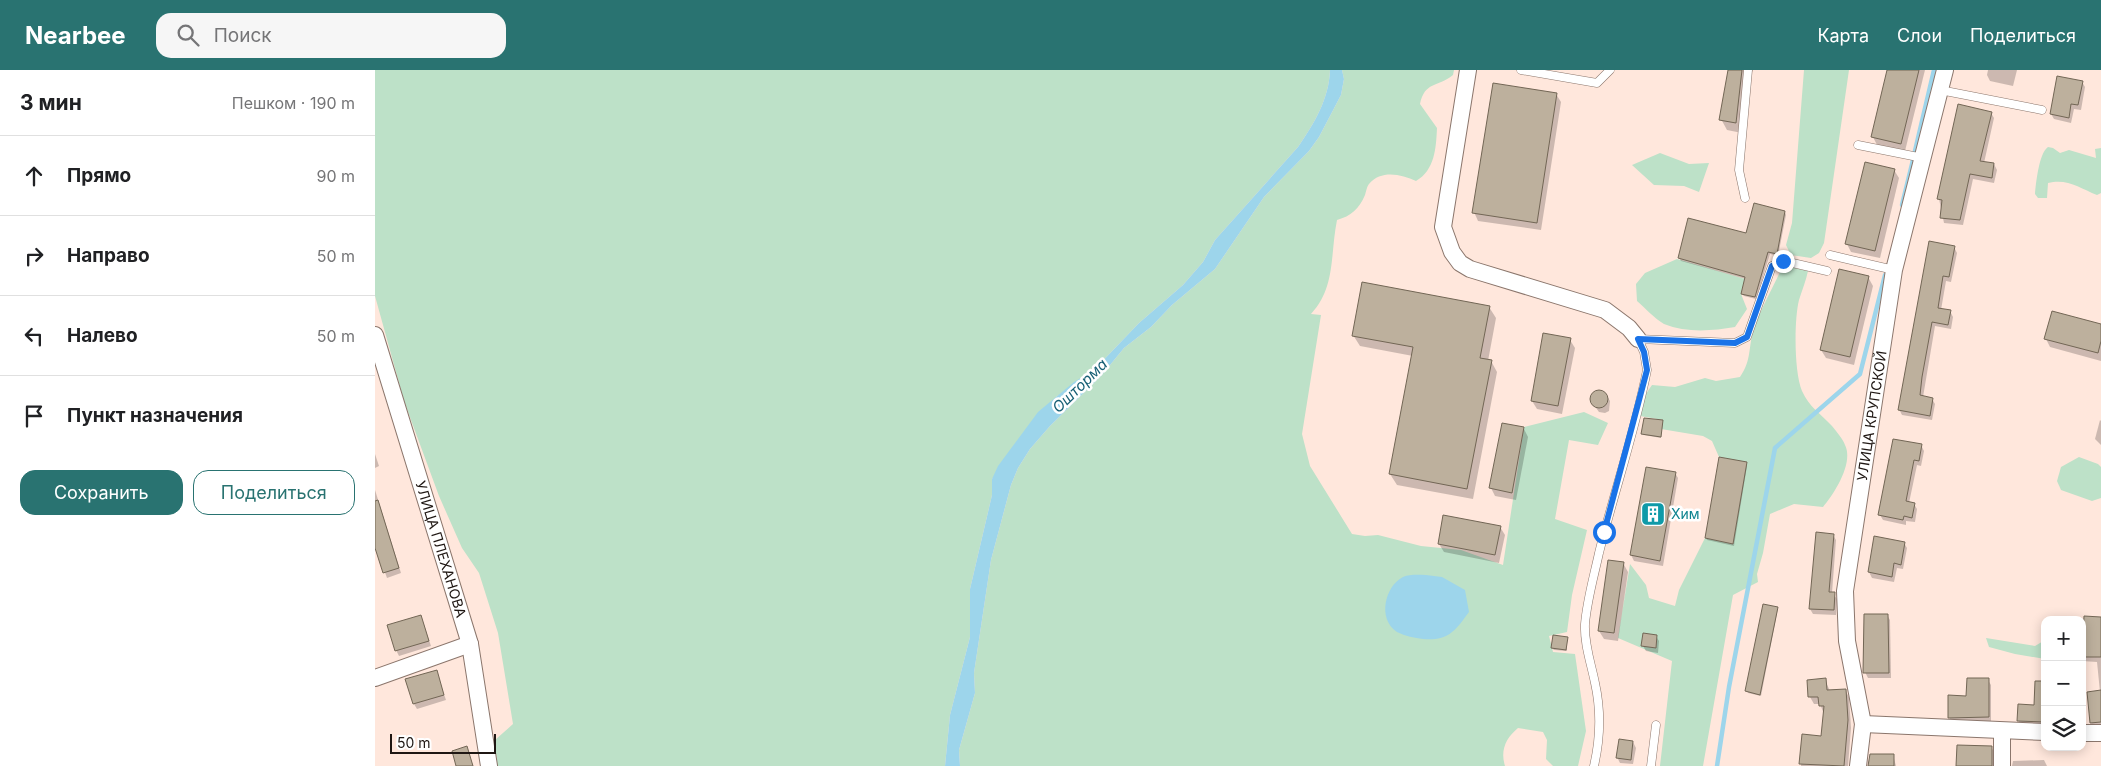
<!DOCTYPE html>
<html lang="ru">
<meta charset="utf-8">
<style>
:root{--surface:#fff;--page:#f6f6f6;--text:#202124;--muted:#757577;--line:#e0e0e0;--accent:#297371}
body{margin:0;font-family:Inter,sans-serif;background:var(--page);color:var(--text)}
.controls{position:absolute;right:15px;bottom:15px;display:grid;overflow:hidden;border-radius:10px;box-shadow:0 2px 12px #0003}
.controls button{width:45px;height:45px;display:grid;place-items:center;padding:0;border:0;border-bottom:1px solid var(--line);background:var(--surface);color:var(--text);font:25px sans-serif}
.scale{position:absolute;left:15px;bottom:12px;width:106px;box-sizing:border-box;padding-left:5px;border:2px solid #1f1713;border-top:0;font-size:14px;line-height:18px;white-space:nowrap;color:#1f1713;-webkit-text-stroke:4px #fff;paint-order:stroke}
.stop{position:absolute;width:15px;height:15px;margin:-11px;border:4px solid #1a73e8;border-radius:50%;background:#fff}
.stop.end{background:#1a73e8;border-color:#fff;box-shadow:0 1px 5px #0008}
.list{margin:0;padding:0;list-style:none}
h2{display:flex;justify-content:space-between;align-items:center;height:65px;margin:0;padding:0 20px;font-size:21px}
h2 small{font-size:16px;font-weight:400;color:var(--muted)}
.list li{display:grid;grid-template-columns:32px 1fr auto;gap:15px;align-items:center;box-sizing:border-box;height:80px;padding:0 20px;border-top:1px solid var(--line)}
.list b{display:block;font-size:19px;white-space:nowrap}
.list em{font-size:16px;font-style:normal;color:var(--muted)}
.actions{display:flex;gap:10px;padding:15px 20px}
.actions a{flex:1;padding:11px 0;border:1px solid var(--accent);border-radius:15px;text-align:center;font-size:18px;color:var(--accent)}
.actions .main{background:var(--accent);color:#fff}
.icon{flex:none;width:28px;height:28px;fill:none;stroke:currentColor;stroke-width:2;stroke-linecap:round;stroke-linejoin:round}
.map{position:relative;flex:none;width:1726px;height:696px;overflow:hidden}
header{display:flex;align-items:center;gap:30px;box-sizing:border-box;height:70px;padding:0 25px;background:var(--accent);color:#fff}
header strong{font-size:24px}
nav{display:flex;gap:28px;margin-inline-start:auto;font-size:18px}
.search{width:350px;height:45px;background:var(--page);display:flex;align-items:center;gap:12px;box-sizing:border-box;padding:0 18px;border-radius:15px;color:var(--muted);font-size:19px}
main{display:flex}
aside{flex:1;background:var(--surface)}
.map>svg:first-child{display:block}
</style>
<header>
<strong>Nearbee</strong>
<div class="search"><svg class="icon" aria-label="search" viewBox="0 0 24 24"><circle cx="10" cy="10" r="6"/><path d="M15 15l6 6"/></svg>Поиск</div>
<nav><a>Карта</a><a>Слои</a><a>Поделиться</a></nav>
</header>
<main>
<aside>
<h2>3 мин<small>Пешком · 190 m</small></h2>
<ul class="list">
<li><svg class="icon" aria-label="ahead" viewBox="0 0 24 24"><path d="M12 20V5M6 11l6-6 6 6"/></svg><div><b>Прямо</b></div><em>90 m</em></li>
<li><svg class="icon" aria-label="right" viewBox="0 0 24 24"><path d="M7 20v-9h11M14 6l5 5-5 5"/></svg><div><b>Направо</b></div><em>50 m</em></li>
<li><svg class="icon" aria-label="left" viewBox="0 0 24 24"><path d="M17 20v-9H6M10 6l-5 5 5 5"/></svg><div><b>Налево</b></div><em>50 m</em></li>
<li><svg class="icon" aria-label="arrive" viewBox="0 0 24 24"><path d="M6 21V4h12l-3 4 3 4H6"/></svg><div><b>Пункт назначения</b></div></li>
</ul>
<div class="actions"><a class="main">Сохранить</a><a>Поделиться</a></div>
</aside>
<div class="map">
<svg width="1726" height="696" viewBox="0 0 1726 696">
<rect width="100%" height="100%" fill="#ffe7dc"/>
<g fill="#bde1c8">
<path d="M0,0H955C954,29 939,54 923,77L840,170L828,192L808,215L764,253L719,300L681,327L617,409V425L595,519V567L575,645L570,696H122L120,670L138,654L123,563L104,503L87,478L64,426L29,331L0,226Z"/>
<path d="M967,0H1079L1078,5C1062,18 1050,11 1045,34L1062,58C1061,78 1060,100 1041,111C1027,105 1007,99 994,114C992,116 991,122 990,125C984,139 976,146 962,150C955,184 961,217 936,244L946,245L927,364L935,396L977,464L990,466L1003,465L1046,476L1086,480L1128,495L1149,357L1209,342L1233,353L1223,375L1194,370L1180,449L1212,460L1197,525L1192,562L1174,566L1178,582L1200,584L1211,661L1203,696H1178L1171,689L1172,670L1168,662L1143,658C1131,668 1125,680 1130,696H585L584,680L600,623L599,603L616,490L636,415L643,398L655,379L675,356L726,306L749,278L776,257L797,235L840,199L889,127L934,81L944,67L966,25L969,9Z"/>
<path d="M1429,0H1474L1449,173L1444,183L1436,188L1416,185L1411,175L1417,153Z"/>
<path d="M1673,77L1678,78L1685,83L1694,80L1721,88L1720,79L1726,78V123L1722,125C1705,118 1692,108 1673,113L1672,128H1663L1660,124C1661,113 1664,83 1673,77Z"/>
<path d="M1285,83L1314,94L1334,93L1324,122L1309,116L1279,115L1257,95Z"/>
<path d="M1302,189L1370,209L1366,224L1372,239L1360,257C1337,261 1311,263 1289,254C1280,249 1270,238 1262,231L1261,214L1270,203Z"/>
<path d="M1416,197L1433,201C1431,211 1427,220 1424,230C1419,250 1419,302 1427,321C1434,337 1446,344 1457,356C1461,361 1468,369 1470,375C1479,393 1459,424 1448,437L1419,434L1395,444L1388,483L1382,504L1383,512L1358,525L1328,696H1285L1297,591L1243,568L1255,494L1271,515L1274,528L1300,536L1304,520L1330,468L1358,474L1371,393L1344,387L1337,371L1328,366L1286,359L1288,350L1265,346L1268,328L1277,315L1300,317L1330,308L1341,311L1365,307C1377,290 1373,277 1379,258C1386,239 1397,219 1406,200Z"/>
<path d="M1704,387L1723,394L1726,397V428L1717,431L1686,420L1682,411L1686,397Z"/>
<path d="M1611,568L1660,576L1670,570V589L1640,584L1614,577Z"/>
</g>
<g fill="#9dd5eb">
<path d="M955,0H967L969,9L966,25L944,67L934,81L889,127L840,199L797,235L776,257L749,278L726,306L675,356L655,379L643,398L636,415L616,490L599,603L600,623L584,680L585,696H570L575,645L595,567V519L617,425V409L623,396L663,342L699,312L719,300L764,253L808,215L828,192L840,170L923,77C939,54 954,29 955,0Z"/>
<path d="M1051,505L1067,507L1090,520L1094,542C1089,548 1084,557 1077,562C1069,569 1058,570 1048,569C1040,568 1030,566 1022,562C1002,549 1010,516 1028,507C1035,504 1044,505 1051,505Z"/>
</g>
<g fill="#0003">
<path d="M1354,0H1378L1373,11L1367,63L1352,60L1346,49Z"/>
<path d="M1513,0H1550L1530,81L1502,75L1498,67Z"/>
<path d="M1613,0H1642L1638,16L1615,11L1612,5Z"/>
<path d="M1707,12L1710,17L1706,40L1699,39L1696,53L1679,49L1676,44Z"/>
<path d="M1181,24L1186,32L1166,160L1103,151L1099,142Z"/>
<path d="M1616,43L1619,48L1609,93L1619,94L1622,100L1619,113L1598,109L1588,155L1569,153L1564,129Z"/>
<path d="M1519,100L1524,108L1505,188L1476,182L1472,174Z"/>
<path d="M1410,142L1411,145L1403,186L1395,184L1381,229L1369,226L1367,224L1371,209L1306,191L1304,188L1372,165Z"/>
<path d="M1555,173L1579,177L1582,183L1576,212L1571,211L1566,240L1575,241L1578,247L1576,259L1560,256L1548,327L1557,329L1560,334L1557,350L1527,345L1524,339Z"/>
<path d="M1493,207L1498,216L1479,295L1451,288L1446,280Z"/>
<path d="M1114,237L1121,248L1113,291H1116L1122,302L1098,429L1022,415L1015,404L1038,286L985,276L978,265Z"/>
<path d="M1726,255V291L1675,277L1671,269Z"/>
<path d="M1195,270L1200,278L1187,344L1162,339L1157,331Z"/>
<path d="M1223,321L1232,326L1235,331L1234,341L1230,343L1224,342L1216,331Z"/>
<path d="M1725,350L1726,351V375L1720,369Z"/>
<path d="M1287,351L1286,368L1269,365L1267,363Z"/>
<path d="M1149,359L1153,367L1141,430L1120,426L1116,418Z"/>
<path d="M1546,375L1549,381L1546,396L1542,395L1534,433L1539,434L1542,439L1540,452L1531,451V455L1508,450L1505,445Z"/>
<path d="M0,384L4,396L0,398Z"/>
<path d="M1345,389L1371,394L1372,396L1359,476L1332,470L1331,468Z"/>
<path d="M1300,403L1303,408L1288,496L1259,491L1256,485Z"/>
<path d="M0,420L26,503L12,508L0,474Z"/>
<path d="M1069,446L1125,457L1130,465L1124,493L1069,482L1064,474Z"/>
<path d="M1442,463L1458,465L1461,470L1457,523L1462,529L1461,545L1438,544L1435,539Z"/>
<path d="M1500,468L1529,473L1532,478L1528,499L1522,498L1519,512L1497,508L1494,502Z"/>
<path d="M1248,493L1253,502L1243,571L1229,569L1224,561Z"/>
<path d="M1403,538L1386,626L1373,623L1372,621Z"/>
<path d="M1512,545L1515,550L1516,608H1493L1490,602Z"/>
<path d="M46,546L56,576L24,586L21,580Z"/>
<path d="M1726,548V657L1719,658L1716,653L1725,622L1722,592L1707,591V574Z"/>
<path d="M1281,566L1284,571L1283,583L1271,581L1268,576Z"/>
<path d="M1192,568V581L1179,580L1177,578Z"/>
<path d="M61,601L71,630L42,639L39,634Z"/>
<path d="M1450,610L1455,621L1470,620L1474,627L1476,658L1473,696H1426L1428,666L1447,667L1449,644L1445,634H1439L1435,627L1433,611Z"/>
<path d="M1613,610L1616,615V652L1577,653L1574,647Z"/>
<path d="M1670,615V657L1646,655L1643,650L1660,636Z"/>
<path d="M1258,672L1261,678L1258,694L1245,693L1242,687Z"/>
<path d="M1616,677L1619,682L1620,696H1582Z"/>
<path d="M1518,685L1521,696H1495Z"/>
<path d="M1669,690L1672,696H1637L1638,691Z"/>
</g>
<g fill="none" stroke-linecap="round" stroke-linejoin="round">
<g stroke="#9dd5eb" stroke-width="4.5">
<path d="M1540,81L1559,0"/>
<path d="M1527,135L1538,90"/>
<path d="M1342,696L1354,617L1400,378L1485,304L1510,205"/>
</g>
</g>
<g fill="#bdb09d" stroke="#726655">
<path d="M1353,0H1367L1361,53L1344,50Z"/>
<path d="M1512,0H1544L1526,74L1496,67Z"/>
<path d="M1682,6L1708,11L1703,35L1696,34L1694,48L1675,44Z"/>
<path d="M1118,13L1182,23L1162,153L1097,143Z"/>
<path d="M1583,34L1617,42L1605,91L1619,93L1617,108L1595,104L1585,150L1565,148L1567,130L1562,129Z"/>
<path d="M1490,92L1520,99L1500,181L1470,174Z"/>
<path d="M1379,133L1410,141L1402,184L1393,182L1380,227L1366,224L1370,207L1303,188L1313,148L1371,163Z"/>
<path d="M1554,171L1580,176L1574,207L1568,206L1563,238L1576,240L1573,255L1557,252L1547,307L1545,325L1558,328L1555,346L1523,340Z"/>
<path d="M1464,199L1494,206L1475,287L1445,280Z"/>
<path d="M987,212L1115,236L1105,288L1117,290L1092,419L1014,404L1038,277L977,266Z"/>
<path d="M1677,241L1726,254V271L1723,283L1669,269Z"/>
<path d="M1168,263L1196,268L1183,336L1156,331Z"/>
<circle cx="1224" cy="329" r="9"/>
<path d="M1269,348L1288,350L1286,367L1266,364Z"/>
<path d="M1127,353L1149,357L1137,423L1114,418Z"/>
<path d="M1518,369L1547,374L1544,391L1539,390L1531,431L1540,433L1537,448L1529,446L1528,450L1503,445Z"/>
<path d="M1344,387L1372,392L1358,474L1330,468Z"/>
<path d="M1271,397L1301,402L1285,491L1255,485Z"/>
<path d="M3,430L24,498L8,503L0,478V431Z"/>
<path d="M1068,445L1126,456L1120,485L1063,474Z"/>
<path d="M1441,462L1459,464L1454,522H1460L1459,540L1434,539Z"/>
<path d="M1499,466L1530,472L1526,495L1519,493L1517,507L1493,502Z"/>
<path d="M1233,490L1249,492L1239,563L1223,561Z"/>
<path d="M1388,534L1403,537L1385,625L1370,621Z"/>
<path d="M1489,544H1513L1514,603H1488Z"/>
<path d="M46,545L54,571L20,581L12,555Z"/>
<path d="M1709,546L1726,547V587H1707Z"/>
<path d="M1268,563L1282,565L1281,578L1266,576Z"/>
<path d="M1178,565L1193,567L1191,580L1176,578Z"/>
<path d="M62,600L69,625L38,634L30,609Z"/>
<path d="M1451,608L1452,620L1471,619L1473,650L1469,696L1424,694L1427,664L1446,666L1449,636H1444L1443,627H1433L1432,610Z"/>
<path d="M1592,608H1614V647L1573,648V625L1591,626Z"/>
<path d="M1660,611H1670V652L1642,651L1643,634L1659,635Z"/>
<path d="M1726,620V652L1715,653L1712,622Z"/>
<path d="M1244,669L1258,671L1256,690L1241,688Z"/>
<path d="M1582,675L1617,676V696H1581Z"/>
<path d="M92,676L98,696H81L77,681Z"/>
<path d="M1495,684H1519V696H1493Z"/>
</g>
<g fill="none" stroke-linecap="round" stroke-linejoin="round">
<defs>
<g id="service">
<path d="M1146,0L1222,13L1235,0"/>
<path d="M1565,20L1667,40"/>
<path d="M1483,75L1548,88"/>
<path d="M1370,128L1364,100L1373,0"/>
<path d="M1455,185L1519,200"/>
<path d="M1219,696C1225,670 1226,640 1220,613C1216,593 1209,574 1210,554C1212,530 1219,506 1224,483C1239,422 1260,362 1272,300L1269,282L1263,269L1360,273L1372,267L1397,196L1409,191L1452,201"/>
<path d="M1276,696L1281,655"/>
</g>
<g id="minor">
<path d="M1093,0L1068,157L1077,182L1085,193L1095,199L1230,240L1254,258L1263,269"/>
<path id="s1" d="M0,265L95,574L114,696"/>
<path d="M0,608L95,574"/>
<path d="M1488,654L1670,662"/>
<path d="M1627,661V696"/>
<path d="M1707,663H1726"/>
<path id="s2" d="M1483,696L1488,654L1472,571L1470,521L1519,200L1570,0"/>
</g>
</defs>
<use href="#service" stroke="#8b766c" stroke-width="9"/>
<use href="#minor" stroke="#8b766c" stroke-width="18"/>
<use href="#service" stroke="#fff" stroke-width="8"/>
<use href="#minor" stroke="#fff" stroke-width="16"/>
</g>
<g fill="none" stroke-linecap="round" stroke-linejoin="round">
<path stroke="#1a73e8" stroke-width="6" d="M1229,462L1272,300L1269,282L1263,269L1360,273L1372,267L1397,196L1408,191"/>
</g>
<defs>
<symbol id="building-square" viewBox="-11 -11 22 22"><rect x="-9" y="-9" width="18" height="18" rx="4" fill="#0f9aa8" stroke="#fff"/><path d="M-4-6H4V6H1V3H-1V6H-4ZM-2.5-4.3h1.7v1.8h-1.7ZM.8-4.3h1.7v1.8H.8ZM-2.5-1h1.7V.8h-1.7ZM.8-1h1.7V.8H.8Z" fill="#fff"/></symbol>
</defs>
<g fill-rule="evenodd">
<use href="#building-square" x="1264" y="430" width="28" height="28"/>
</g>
<g text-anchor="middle" stroke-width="5" stroke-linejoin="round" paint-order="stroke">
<g font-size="14" fill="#1f1713" stroke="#fff">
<text dy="5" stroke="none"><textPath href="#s2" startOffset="354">УЛИЦА КРУПСКОЙ</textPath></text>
<text dy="5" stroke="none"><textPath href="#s1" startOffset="224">УЛИЦА ПЛЕХАНОВА</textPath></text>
</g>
<g font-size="14" fill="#0d838f" stroke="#fff" text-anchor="start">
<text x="1296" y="449">Хим</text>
</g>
<g font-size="15" font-style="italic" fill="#175f75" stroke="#fff">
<text transform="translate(705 316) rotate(-44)" y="5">Ошторма</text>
</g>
</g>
</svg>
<div class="controls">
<button>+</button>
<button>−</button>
<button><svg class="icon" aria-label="layers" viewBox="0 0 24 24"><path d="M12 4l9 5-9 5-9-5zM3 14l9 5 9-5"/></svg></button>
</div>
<div class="scale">50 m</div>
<div class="stop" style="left:1229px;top:462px"></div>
<div class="stop end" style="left:1408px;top:191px"></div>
</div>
</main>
